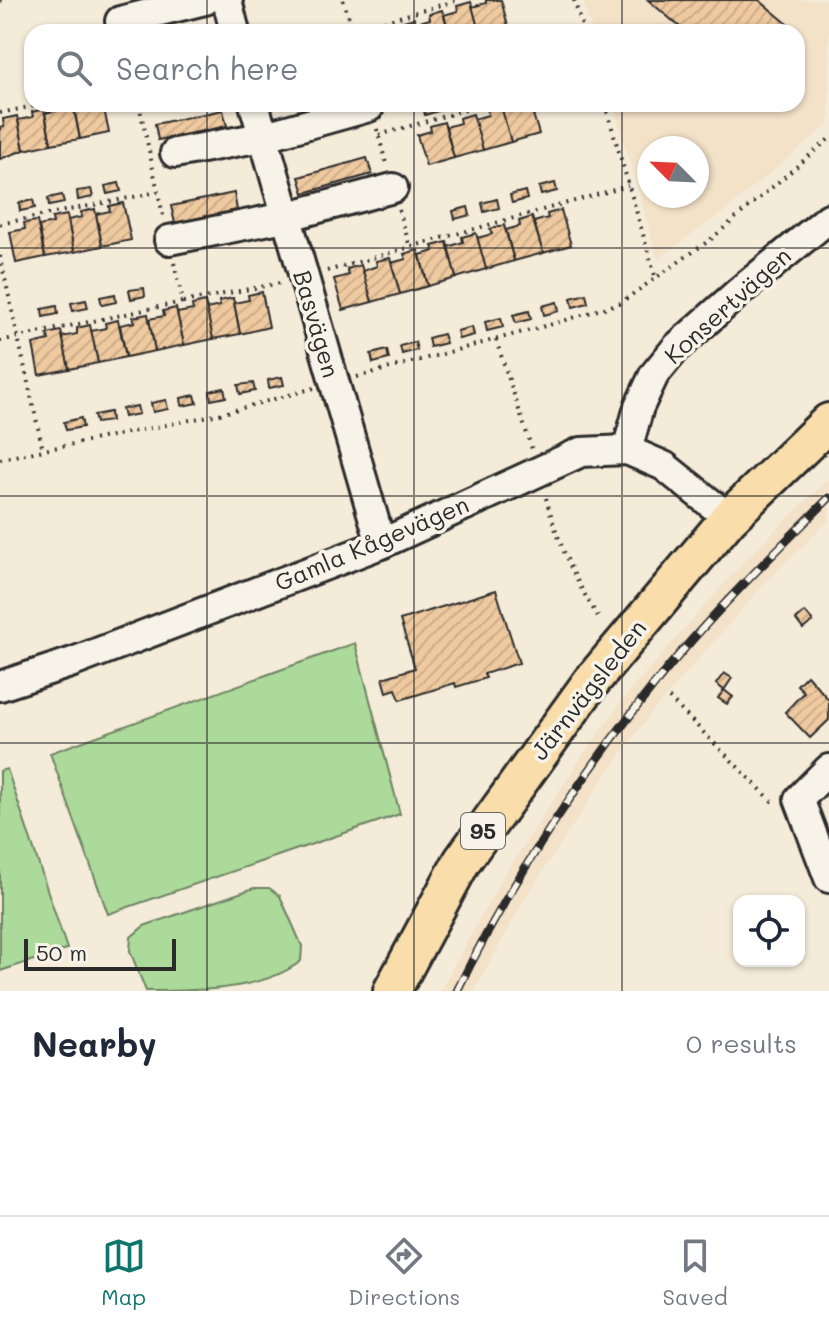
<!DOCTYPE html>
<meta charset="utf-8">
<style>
:root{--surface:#fff;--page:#f2f2f3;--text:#1f2937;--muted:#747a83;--line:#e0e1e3;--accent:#0f766e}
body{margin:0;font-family:Mali,sans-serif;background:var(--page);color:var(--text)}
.controls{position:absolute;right:24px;bottom:24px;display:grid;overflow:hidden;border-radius:16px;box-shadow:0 2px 6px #0004}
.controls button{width:72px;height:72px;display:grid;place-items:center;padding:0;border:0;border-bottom:2px solid var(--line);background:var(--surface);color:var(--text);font:40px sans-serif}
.compass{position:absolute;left:637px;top:136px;width:72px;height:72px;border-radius:50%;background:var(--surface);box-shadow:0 2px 6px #0004;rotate:294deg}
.scale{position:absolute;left:24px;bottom:20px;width:152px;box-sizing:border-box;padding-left:8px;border:4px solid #2b2b2b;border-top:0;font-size:22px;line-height:28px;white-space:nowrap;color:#2b2b2b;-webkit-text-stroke:6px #f7f3e8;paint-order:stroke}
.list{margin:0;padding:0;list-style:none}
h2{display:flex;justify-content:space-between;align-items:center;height:104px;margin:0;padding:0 32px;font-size:34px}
h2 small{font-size:26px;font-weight:400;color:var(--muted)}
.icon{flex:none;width:44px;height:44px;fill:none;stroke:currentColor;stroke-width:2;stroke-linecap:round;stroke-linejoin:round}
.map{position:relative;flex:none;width:829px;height:991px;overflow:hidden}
.search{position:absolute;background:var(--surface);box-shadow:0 2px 6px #0004;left:24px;right:24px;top:24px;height:88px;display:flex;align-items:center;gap:20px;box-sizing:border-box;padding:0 28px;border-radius:24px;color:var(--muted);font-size:30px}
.sheet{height:224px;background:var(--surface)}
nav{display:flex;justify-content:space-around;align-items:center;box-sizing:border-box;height:112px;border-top:2px solid var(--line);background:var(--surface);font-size:22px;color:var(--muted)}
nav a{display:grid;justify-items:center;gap:4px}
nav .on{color:var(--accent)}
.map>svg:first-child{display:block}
</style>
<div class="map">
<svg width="829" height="991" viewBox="0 0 829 991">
<defs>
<pattern id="building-hatch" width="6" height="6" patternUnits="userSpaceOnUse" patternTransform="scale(2)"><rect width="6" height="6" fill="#efc99f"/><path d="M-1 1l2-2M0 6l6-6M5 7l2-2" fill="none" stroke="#cdad89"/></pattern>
</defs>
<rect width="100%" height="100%" fill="#f5ebd9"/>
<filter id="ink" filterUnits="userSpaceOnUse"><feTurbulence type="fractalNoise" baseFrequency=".0125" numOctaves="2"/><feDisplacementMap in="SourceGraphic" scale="16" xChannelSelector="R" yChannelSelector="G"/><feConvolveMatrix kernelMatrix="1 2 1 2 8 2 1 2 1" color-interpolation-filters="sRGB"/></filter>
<g filter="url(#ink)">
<g fill="#f3e1c8" fill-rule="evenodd">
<path d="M583,0H829V124L727,209L658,259L613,104H797V32H592ZM649,148H697V196H649Z"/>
<path d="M829,478V520L767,581L652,712L605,776L527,895L474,991H440L501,880L580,759L628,693L745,560Z"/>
</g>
<g fill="#acda9a" stroke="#6c8262" stroke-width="2">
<path d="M355,643L400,814L108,914L50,753Z"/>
<path d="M7,769L67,949L0,971V771Z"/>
<path d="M254,888H269L280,896L302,946L301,961C263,991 196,991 146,991L130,951L131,937L144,926Z"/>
</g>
<g fill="url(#building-hatch)" stroke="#2b2b2b" stroke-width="2">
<path d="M486,0H501L509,30L479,32L472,7L486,3Z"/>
<path d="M648,0H759L795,30L686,32Z"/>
<path d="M471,2L479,32H449L444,15L458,11L457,6Z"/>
<path d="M442,10L449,32H418L416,23L430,19L429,14Z"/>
<path d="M414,18L418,32H387L401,28L400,22Z"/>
<path d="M73,104L80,139L51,144L45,113L59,110L58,105Z"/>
<path d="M88,104H103L109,133L80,139L74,107Z"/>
<path d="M432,104H440L441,110L425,115L423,106Z"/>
<path d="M515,104H530L539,134L511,142L502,111L516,107Z"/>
<path d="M501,106L511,142L483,150L474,119L488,115L487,110Z"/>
<path d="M44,109L51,144L24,150L18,120L33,117L32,112Z"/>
<path d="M223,110L227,126L158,140L155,124Z"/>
<path d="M473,114L483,150L454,158L446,127L460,123L459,118Z"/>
<path d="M17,116L24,150L0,159V127L4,126L3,119Z"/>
<path d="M444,122L454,158L426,166L417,135L431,131L430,126Z"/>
<path d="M367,158L372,174L304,193L299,177Z"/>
<path d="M119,183L121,191L107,194L105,186Z"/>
<path d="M555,183L557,191L541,195L539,187Z"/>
<path d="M91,189L93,197L78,200L77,191Z"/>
<path d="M525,191L527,199L512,203L510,195Z"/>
<path d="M234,193L237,210L175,223L171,206Z"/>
<path d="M62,195L64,203L49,206L48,198Z"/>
<path d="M497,199L499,208L484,212L482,203Z"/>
<path d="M33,200L35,208L20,211L19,203Z"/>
<path d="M123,203L131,240L102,246L96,214L110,211L109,206Z"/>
<path d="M468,207L470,215L455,219L453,211Z"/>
<path d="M95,209L102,246L74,252L68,220L82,217L81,212Z"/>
<path d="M561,210L571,245L543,253L534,222L548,218L547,214Z"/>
<path d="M67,215L74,252L45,257L39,226L53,223L52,218Z"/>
<path d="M532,217L543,253L514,261L506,230L520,226L519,221Z"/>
<path d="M37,221L45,257L16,263L10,232L25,229L24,223Z"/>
<path d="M504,225L514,261L486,269L477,238L492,234L490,229Z"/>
<path d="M476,233L486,269L456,278L448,247L463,242L462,237Z"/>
<path d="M447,242L456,278L428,286L420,255L434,251L432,246Z"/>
<path d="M418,250L428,286L400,294L391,263L406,259L404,254Z"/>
<path d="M390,258L400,294L372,302L363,271L377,266L376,261Z"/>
<path d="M361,265L372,302L343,310L334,279L349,275L347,269Z"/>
<path d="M144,288L145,296L131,299L129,290Z"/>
<path d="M262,292L269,327L240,334L234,303L249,300L248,295Z"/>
<path d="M115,294L116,302L102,305L100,297Z"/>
<path d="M586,294L588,303L573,307L571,298Z"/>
<path d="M233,298L240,334L213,339L206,309L220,306L219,301Z"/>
<path d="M86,300L88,308L73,311L71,303Z"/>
<path d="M205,302L213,339L184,345L177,313L193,310L192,305Z"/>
<path d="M557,302L559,311L544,315L542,306Z"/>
<path d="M57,306L58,314L43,317L42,309Z"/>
<path d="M176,308L184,345L155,351L149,319L164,316L163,311Z"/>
<path d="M529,311L531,319L516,323L513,315Z"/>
<path d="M148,314L155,351L126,357L120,325L135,322L133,317Z"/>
<path d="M501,318L503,327L487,331L485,322Z"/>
<path d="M118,320L126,357L98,363L91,331L106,328L105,323Z"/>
<path d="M90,325L98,363L69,369L62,337L77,334V328Z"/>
<path d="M472,327L474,335L459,339L457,331Z"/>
<path d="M61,331L69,369L39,375L33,344L49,340L47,334Z"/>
<path d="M443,334L446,343L430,347L428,338Z"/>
<path d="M415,342L417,350L402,354L400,346Z"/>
<path d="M387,350L389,359L373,363L371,354Z"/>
<path d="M282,377L284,385L269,388L268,380Z"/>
<path d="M253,383L255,391L240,394L238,385Z"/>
<path d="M224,388L226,397L211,400L210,391Z"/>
<path d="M195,395L197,403L182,406L181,398Z"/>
<path d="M166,400L168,409L153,412L151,403Z"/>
<path d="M137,406L139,414L124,417L122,409Z"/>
<path d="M110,412L111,421L96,423L94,415Z"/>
<path d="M81,418L83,427L66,430L64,422Z"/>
<path d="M496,590L519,663L484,674L486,678L456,687L455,683L400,700L396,689L387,692L383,678L415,668L400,620Z"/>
<path d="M805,612L813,621L803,629L796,620Z"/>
<path d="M724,673L732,678L724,690L716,684Z"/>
<path d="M807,675L829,700V720L810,738L785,712L804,692L797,685Z"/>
<path d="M724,690L733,697L727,704L718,698Z"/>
</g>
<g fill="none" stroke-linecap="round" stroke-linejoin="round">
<defs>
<g id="minor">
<path d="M227,0L235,32"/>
<path d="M120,21L205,0"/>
<path d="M254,104L381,544"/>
<path d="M175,153L262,137L369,107"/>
<path d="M169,240L285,217L393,188"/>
<path d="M627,450L639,407L654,375L677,347L740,291L829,218"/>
<path d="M0,686L73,662L381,544L581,452L627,450L664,466L729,518"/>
<path d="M829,769L799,799L829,878"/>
</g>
<path id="major" d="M392,991L462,861L591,682L729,518L829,422"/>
</defs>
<use href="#minor" stroke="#2b2b2b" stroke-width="34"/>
<use href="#major" stroke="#2b2b2b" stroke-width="42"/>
<g stroke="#2b2b2b" stroke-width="4" stroke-dasharray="2 6" stroke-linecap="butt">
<path d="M343,0L354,32"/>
<path d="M574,0L584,32"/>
<path d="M0,1L3,0"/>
<path d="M353,30L459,0"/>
<path d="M139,104L164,220"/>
<path d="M605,104L656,279"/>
<path d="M0,113L44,104"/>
<path d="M377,129L387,167"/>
<path d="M379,135L486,104"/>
<path d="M399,210L410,247L628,186"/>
<path d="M0,224L158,192"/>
<path d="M0,256L43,450"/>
<path d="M174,263L183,302L280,283"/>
<path d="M327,271L410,247"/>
<path d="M496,340L532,449"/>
<path d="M0,341L182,302"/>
<path d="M357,377L560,322L620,303L710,240L829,139"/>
<path d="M0,459L224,413L314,388"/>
<path d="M546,498C559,545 574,580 601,621"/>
<path d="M669,698L772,801H776"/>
</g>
<use href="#minor" stroke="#f7f3e8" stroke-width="28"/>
<use href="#major" stroke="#f9deab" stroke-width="36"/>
<defs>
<path id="rail" d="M457,991C514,875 594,755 678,656C725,601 777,550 829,498"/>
</defs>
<use href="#rail" stroke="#2b2b2b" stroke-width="9"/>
<use href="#rail" stroke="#f7f3e8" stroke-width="6" stroke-dasharray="18" stroke-linecap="butt"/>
</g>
</g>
<path fill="none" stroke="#2b2b2b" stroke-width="2" stroke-opacity="0.55" d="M207,0V32M414,0V32M622,0V32M207,104V991M414,104V991M622,104V991M0,248H829M0,496H829M0,743H829"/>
<g text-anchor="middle" stroke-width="7" stroke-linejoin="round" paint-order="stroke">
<rect fill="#f7f3e8" stroke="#686764" stroke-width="2" x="461" y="813" width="44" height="36" rx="6"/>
<g font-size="22" font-weight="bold" fill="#2b2b2b">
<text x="483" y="839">95</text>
</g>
<g font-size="24" fill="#2b2b2b" stroke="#f7f3e8">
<text transform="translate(728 306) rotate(-42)" y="8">Konsertvägen</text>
<text transform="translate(316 324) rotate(74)" y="8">Basvägen</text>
<text transform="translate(372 544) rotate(-23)" y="8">Gamla Kågevägen</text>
<text transform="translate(589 690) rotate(-52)" y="8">Järnvägsleden</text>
</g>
</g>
</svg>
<div class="controls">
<button><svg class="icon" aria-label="locate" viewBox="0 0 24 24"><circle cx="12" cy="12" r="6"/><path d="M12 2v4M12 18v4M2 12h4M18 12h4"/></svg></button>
</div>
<svg class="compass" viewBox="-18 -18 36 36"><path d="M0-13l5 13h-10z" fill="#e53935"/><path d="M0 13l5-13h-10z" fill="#747a83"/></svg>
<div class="scale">50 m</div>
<div class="search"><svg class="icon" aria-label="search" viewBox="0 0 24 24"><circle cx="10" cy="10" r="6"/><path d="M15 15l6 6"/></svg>Search here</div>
</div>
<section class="sheet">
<h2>Nearby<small>0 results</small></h2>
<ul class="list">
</ul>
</section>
<nav>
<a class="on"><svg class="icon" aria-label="map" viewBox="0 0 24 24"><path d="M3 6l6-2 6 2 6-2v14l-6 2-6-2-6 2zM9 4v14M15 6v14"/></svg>Map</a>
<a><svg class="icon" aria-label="directions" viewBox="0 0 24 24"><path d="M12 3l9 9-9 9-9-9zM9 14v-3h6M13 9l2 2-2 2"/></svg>Directions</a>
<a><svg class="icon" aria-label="saved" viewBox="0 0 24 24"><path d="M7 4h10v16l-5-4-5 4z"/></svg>Saved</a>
</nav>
